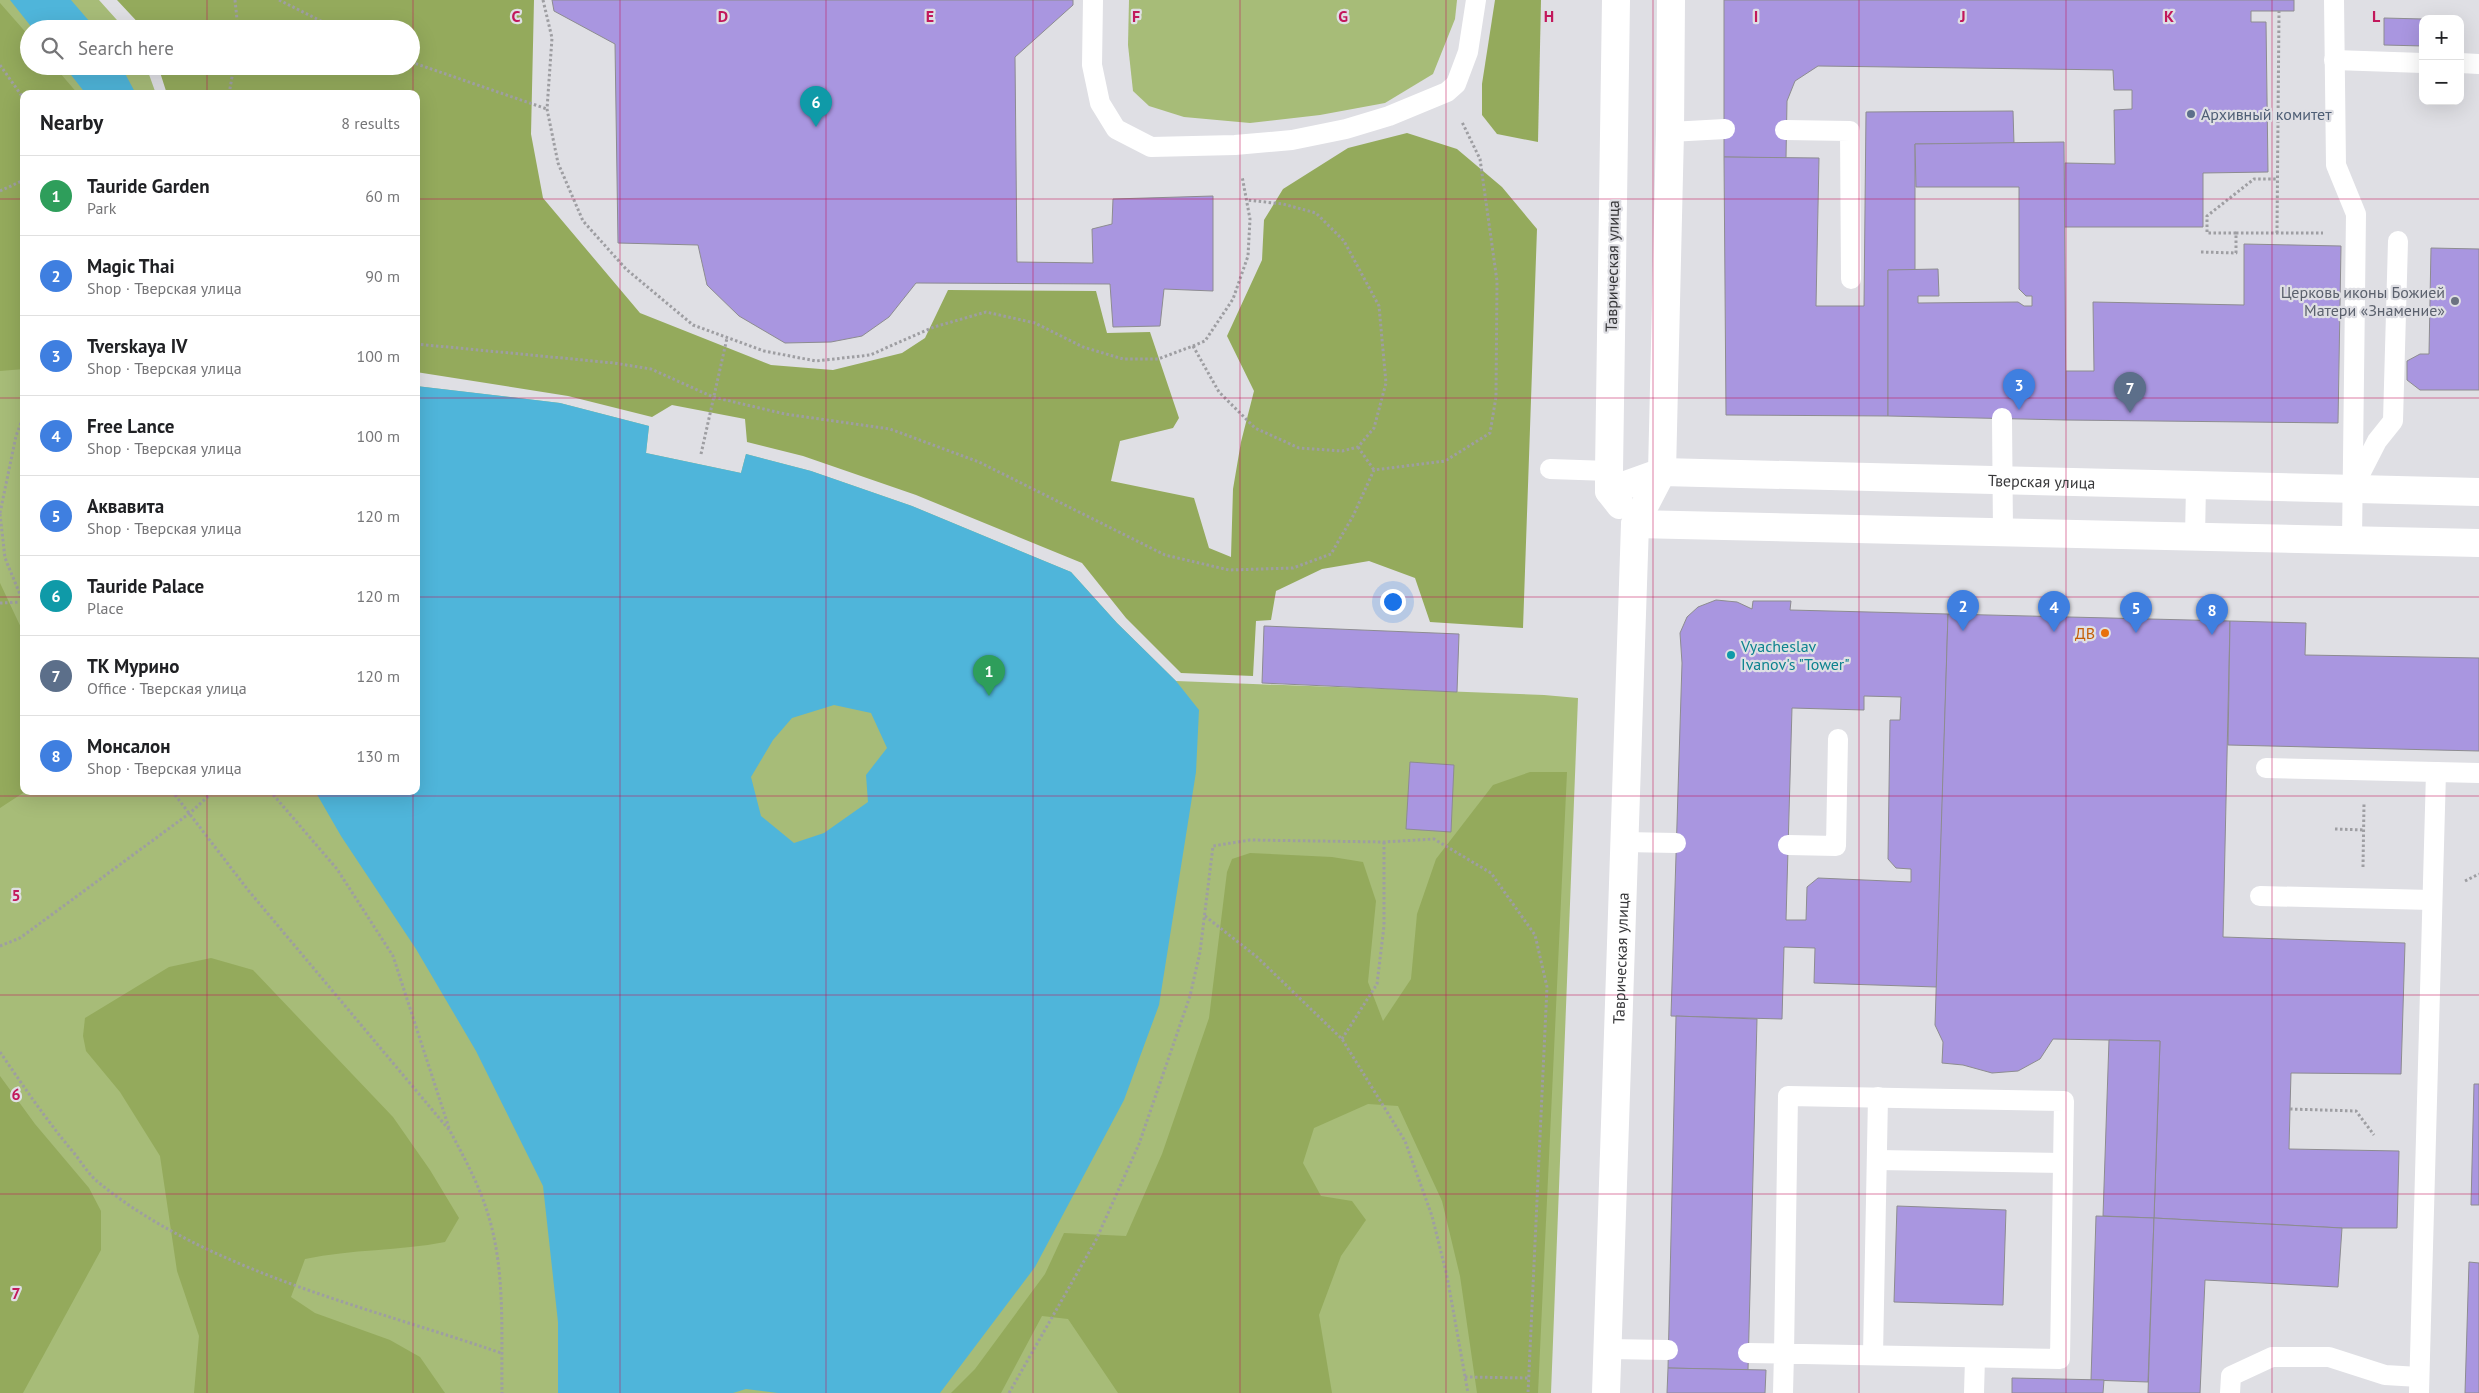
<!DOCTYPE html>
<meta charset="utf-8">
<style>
:root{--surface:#fff;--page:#f2f2f2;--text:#202124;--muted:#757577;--line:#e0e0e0;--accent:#73761d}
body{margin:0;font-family:"PT Sans",sans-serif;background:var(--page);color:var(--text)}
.controls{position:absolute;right:15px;top:15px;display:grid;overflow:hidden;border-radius:10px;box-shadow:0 5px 20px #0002}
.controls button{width:45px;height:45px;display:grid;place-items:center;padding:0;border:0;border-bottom:1px solid var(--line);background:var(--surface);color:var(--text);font:25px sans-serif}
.you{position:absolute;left:1392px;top:601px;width:18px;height:18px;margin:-12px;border:4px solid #fff;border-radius:50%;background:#1a73e8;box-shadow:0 0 0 8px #1a73e833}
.badge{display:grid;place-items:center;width:32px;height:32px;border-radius:50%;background:var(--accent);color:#fff;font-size:16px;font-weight:700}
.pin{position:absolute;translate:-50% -41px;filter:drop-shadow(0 1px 2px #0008)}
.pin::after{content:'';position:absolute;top:26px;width:18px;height:15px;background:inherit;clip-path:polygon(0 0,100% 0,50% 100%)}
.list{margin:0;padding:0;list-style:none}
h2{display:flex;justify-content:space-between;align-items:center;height:65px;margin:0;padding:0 20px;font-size:21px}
h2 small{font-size:16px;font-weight:400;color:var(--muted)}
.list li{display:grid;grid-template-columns:32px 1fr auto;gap:15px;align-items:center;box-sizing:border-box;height:80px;padding:0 20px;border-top:1px solid var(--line)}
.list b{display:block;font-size:19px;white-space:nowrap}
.list p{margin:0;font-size:16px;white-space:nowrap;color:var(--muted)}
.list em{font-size:16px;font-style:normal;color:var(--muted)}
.icon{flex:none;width:28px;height:28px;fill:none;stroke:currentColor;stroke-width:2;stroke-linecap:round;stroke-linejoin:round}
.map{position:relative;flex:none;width:2479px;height:1393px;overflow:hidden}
.search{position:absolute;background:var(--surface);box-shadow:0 5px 20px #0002;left:20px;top:20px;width:400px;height:55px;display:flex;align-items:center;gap:12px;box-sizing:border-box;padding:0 18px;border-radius:28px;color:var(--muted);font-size:19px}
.panel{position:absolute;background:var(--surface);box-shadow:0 5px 20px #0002;left:20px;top:90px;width:400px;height:705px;border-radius:10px}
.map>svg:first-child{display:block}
</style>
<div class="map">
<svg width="2479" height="1393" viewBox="0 0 2479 1393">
<rect width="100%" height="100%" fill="#dfdfe4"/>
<g fill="#a7bc78">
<path d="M0,0H99L125,29H29V66H146L156,94H24V791H416V386L560,403L649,426L646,453L741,473L746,454L811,471L912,506L1071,572L1117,623L1176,681L1544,695L1578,698L1551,1393H0Z"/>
<path d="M1129,0H1457L1455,19L1433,74L1385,103L1320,115L1250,123L1184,117L1149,106L1133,91L1128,45Z"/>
</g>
<g fill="#94aa5c">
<path d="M117,0H534L531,134L543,198L640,313L771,365L833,370L902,353L925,338L948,290L1096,291L1107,333L1150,332L1179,418L1173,428L1120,441L1111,481L1194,498L1209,548L1231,557L1233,489L1241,442L1254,391L1227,336L1262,260L1264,220L1283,189L1348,148L1407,133L1457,149L1502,187L1537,229L1523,628L1430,622L1415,578L1369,561L1322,569L1276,591L1271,620L1256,621L1253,676L1181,673L1126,618L1082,563L916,495L803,456L747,442L745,419L672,405L652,417L568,396L416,372V94H167L158,66H411V29H144Z"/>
<path d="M1495,0H1541L1538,142L1497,134L1482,115V84Z"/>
<path d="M0,3L29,36V66H54L78,94H24V369L0,371Z"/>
<path d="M0,583L24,634V791H26L0,808Z"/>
<path d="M1530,772H1567L1538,1393H1477L1460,1276L1442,1201L1398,1106L1368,1104L1314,1128L1303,1163L1321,1196L1352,1201L1366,1220L1341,1256L1319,1315L1332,1393H1118L1068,1319L1042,1316L1001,1393H951L975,1369L1045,1274L1064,1233L1126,1236L1162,1154L1209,1018L1227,872L1232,859L1250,853L1332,857L1363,862L1376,901L1368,982L1383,1021L1411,979L1417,914L1436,859L1493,785Z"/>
<path d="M211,958L253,970L393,1117L430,1170L459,1218L445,1242C399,1251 352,1249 305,1259L291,1297L315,1313L390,1340L420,1357L445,1393H194L199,1336L177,1271L160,1156L120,1092L86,1051L83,1036L85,1018L169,967Z"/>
<path d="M0,1076L35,1124L89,1188L101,1211V1250L23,1393H0Z"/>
</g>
<g fill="#4fb5da" fill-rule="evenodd">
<path d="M10,0H71L96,29H33Z"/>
<path d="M64,66H121L136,94H86Z"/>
<path d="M416,386L560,403L649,426L646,453L741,473L746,454L811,471L912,506L1071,572L1117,623L1176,681L1199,710L1196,772L1159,1005L1124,1100L1035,1267L940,1393H778L746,1389L733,1393H558V1322L543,1186L476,1051L416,949L341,836L315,791H416ZM834,705L871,713L887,748L866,775L868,802L824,833L794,843L761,816L751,777L773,740L792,718Z"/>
</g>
<g fill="#a996e0" stroke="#8d8c90" fill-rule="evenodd">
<path d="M552,0H1073V5L1015,57L1017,262L1093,263L1092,229L1112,224L1113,199L1213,196V291L1164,289L1160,326L1113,327L1110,284L916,283L889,317L862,336L831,342L785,343L739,316L707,285L698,245L618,243L615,44L554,11Z"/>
<path d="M1724,0H2294V11H2251V22H2266L2268,172L2203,173V227H2064L2065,163L2115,164L2114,110L2132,109V90H2114L2113,70L1818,66L1795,81L1787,101L1786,158L1724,157Z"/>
<path d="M2384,18L2423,19V46L2384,45Z"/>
<path d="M2013,111L2014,144H1915V270H1888V416L1726,415L1724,157L1819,158L1816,306H1864L1866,112Z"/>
<path d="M2064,142L2066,420L1888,416V270L1938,269L1939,296H1918V303L2018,302L2024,306H2032V296H2026L2019,289V187H1916L1915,144Z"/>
<path d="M2244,244L2341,246L2338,423L2066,420V371H2094L2093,302L2244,305Z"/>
<path d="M2431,248L2479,249V390H2420L2407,380V361L2420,354H2429Z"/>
<path d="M1716,600L1737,602L1752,609L1753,601H1791L1790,610L1948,614L1937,987L1814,983L1815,948L1784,947L1782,1019L1671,1016L1682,663L1680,633L1687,617L1698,607ZM1864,696L1901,697L1900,720H1890L1888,859L1896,868L1911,869V882L1818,878L1807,887L1806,920H1786L1792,708L1864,710Z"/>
<path d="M1948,614L2230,621L2223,937L2405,943L2401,1074L2291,1073L2290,1109L2289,1149L2399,1151L2397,1228H2342L2154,1218L2160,1041L2053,1039L2040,1059L2018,1071L1992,1073L1963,1065L1942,1063L1943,1042L1935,1025Z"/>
<path d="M2230,621L2306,623L2305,655L2479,658V751L2228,745Z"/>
<path d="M1264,626L1459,634L1457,692L1262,683Z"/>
<path d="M1410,762L1454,765L1451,832L1406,829Z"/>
<path d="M1676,1016L1757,1019L1748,1370L1668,1368Z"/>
<path d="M2109,1040L2160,1041L2154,1218L2103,1216Z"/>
<path d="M2474,1084H2479V1205H2471Z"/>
<path d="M1897,1206L2006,1210L2003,1305L1894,1302Z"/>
<path d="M2096,1216L2154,1218L2148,1382L2091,1380Z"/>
<path d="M2154,1218L2342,1228L2338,1287L2205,1280L2200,1393H2148Z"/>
<path d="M2469,1262L2479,1263V1393H2465Z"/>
<path d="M1668,1368L1766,1370L1765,1393H1667Z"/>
<path d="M2012,1378L2104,1380L2103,1393H2012Z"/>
</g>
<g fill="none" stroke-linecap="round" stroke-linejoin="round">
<g stroke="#9e9ea2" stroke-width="3" stroke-dasharray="2.5 2.5" stroke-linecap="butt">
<path d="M235,0L238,29"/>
<path d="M279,0L337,29"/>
<path d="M543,0L552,38L547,109L558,163L583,221L626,269L693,325L764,351L816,361L870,355L934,327L986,312L1035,323L1083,347L1123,359H1158L1193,346L1205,341L1233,299L1248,256L1250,219L1242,176"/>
<path d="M411,62L547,109"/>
<path d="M0,65L24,99"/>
<path d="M229,94L234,66"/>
<path d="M0,191L24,180"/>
<path d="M2236,233H2207V216L2254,179H2277"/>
<path d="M2277,233L2279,11"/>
<path d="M2201,252L2236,253V233H2323"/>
<path d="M416,344L614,363L651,369L713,397L785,414L890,429L979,462L1165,555L1229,570L1293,568L1331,554L1353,516L1374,470L1445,461L1490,433L1496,397L1497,281L1480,159L1462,122"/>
<path d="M1193,346L1219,392L1255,428L1299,448L1342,451L1358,447L1374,428L1386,383L1379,306L1344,241L1316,213L1283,204L1247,200"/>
<path d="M1358,447L1374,470"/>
<path d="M701,454L727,338"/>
<path d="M0,513L16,436L24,415"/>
<path d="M0,514L5,558L24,604"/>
<path d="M0,603L24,602"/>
<path d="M172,791L248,890L450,1131C464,1157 478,1183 487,1211C506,1269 501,1333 502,1393"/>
<path d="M270,791L337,869L393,956L449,1128"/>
<path d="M2335,829L2364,830"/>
<path d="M2363,867L2364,803"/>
<path d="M2465,881L2479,874"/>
<path d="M1205,916L1257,957L1342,1039L1405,1141L1432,1216L1447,1276L1468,1393"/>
<path d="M0,946L20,938L190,813L214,791"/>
<path d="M1342,1039L1377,984L1384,926V842"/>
<path d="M0,1052C24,1087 47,1121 74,1153C82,1163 89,1175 98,1182C206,1271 371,1308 501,1353"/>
<path d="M2290,1109L2356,1111L2374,1135"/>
<path d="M1465,1377L1529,1378"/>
<path d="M1009,1393L1096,1240L1139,1144L1190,996L1200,952L1213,846L1250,840L1384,842L1434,839L1491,873L1535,935L1547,987L1528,1393"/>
</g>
<g stroke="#fff" stroke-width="20">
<path d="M1093,0L1092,65L1100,103L1116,129L1151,147L1235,145L1292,140L1346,129L1389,116L1447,92L1456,84L1468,52L1476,0"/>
<path d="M2334,0L2336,165L2356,214L2352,540"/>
<path d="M2334,60L2423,63"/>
<path d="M2460,63L2479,64"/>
<path d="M1785,130L1850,131L1851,279"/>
<path d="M1670,132L1725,129"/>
<path d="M2002,418L2003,532"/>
<path d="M1550,469L1609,471"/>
<path d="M2355,484L2377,441L2393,421L2398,241"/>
<path d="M2195,536L2196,486"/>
<path d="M2266,768L2479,773"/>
<path d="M1624,842L1676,843"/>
<path d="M1788,845L1836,846L1838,739"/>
<path d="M2260,896L2432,900"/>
<path d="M1877,1160L2063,1163"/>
<path d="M1608,1349L1668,1350"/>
<path d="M1748,1353C1852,1355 1956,1357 2060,1359L2064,1101L1788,1096L1784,1353L1783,1393"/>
<path d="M1873,1355L1878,1097"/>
<path d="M1974,1393L1975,1358"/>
<path d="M2230,1393L2231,1376L2272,1357H2329L2385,1375L2419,1377"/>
<path d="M2419,1393L2436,772"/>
</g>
<g stroke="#fff" stroke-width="28">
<path d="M1616,0L1609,471V491L1620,505"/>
<path id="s1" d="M1609,491L1662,472L2479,492"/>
<path d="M1635,524L2479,543"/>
<path id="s2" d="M1606,1393L1635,524L1662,472L1670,132L1671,0"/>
</g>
</g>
<path fill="none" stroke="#c2185b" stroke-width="1" stroke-opacity="0.55" d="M207,0V29M413,0V94M620,0V1393M826,0V1393M1033,0V1393M1240,0V1393M1446,0V1393M1653,0V1393M1859,0V1393M2066,0V1393M2272,0V1393M207,66V94M0,199H24M416,199H2479M0,398H24M416,398H2479M0,597H24M416,597H2479M207,791V1393M413,791V1393M0,796H2479M0,995H2479M0,1194H2479"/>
<circle fill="#5c6f8a" stroke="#dfdfe4" stroke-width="2" cx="2191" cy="114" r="5"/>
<circle fill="#6b7280" stroke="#dfdfe4" stroke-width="2" cx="2455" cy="301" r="5"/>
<circle fill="#e8710a" stroke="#dfdfe4" stroke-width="2" cx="2105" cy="633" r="5"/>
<circle fill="#0f9aa8" stroke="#dfdfe4" stroke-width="2" cx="1731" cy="655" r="5"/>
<g text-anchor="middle" stroke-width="4.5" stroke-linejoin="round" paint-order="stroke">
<g font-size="16" fill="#4e5e75" stroke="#dfdfe4" text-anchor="start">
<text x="2201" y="120">Архивный комитет</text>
</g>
<g font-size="16" fill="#38383a" stroke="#dfdfe4">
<text transform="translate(1612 266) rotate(-89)" y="6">Таврическая улица</text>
<text dy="6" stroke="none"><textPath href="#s1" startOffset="436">Тверская улица</textPath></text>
<text dy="6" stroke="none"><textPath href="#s2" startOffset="435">Таврическая улица</textPath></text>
</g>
<g font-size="16" fill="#5b616d" stroke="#dfdfe4" text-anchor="end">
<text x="2445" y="298">Церковь иконы Божией<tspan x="2445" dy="18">Матери «Знамение»</tspan></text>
</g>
<g font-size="16" fill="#c56008" stroke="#dfdfe4" text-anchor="end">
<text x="2095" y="639">ДВ</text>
</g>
<g font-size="16" fill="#0d838f" stroke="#dfdfe4" text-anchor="start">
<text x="1741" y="652">Vyacheslav<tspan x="1741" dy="18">Ivanov's "Tower"</tspan></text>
</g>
</g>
<g font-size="16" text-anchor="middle" font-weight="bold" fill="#c2185b" stroke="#dfdfe4" stroke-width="4.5" stroke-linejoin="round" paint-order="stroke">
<text x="516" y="22">C</text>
<text x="723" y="22">D</text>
<text x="930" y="22">E</text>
<text x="1136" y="22">F</text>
<text x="1343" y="22">G</text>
<text x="1549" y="22">H</text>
<text x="1756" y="22">I</text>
<text x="1963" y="22">J</text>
<text x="2169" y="22">K</text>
<text x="2376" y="22">L</text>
<text x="16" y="901">5</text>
<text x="16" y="1100">6</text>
<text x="16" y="1299">7</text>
</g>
</svg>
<div class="controls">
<button>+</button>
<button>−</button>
</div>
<div class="you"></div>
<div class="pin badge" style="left:989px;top:696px;background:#2e9e5b">1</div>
<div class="pin badge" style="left:1963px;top:631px;background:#3f7fe0">2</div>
<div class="pin badge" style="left:2019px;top:410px;background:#3f7fe0">3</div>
<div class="pin badge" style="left:2054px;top:632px;background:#3f7fe0">4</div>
<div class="pin badge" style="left:2136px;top:633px;background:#3f7fe0">5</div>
<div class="pin badge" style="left:816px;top:127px;background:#0f9aa8">6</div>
<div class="pin badge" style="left:2130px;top:413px;background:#5c6f8a">7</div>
<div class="pin badge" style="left:2212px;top:635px;background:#3f7fe0">8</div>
<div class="search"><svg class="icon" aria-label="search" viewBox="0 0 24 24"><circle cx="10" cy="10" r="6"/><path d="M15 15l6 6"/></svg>Search here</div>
<section class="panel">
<h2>Nearby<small>8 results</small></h2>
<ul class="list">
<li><span class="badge" style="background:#2e9e5b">1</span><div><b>Tauride Garden</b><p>Park</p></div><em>60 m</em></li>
<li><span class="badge" style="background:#3f7fe0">2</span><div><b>Magic Thai</b><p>Shop · Тверская улица</p></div><em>90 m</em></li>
<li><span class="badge" style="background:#3f7fe0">3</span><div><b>Tverskaya IV</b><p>Shop · Тверская улица</p></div><em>100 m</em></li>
<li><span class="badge" style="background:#3f7fe0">4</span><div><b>Free Lance</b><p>Shop · Тверская улица</p></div><em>100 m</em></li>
<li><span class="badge" style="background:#3f7fe0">5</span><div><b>Аквавита</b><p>Shop · Тверская улица</p></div><em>120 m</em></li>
<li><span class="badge" style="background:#0f9aa8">6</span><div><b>Tauride Palace</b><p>Place</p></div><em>120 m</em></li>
<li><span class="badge" style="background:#5c6f8a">7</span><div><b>ТК Мурино</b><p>Office · Тверская улица</p></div><em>120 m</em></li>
<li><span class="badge" style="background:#3f7fe0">8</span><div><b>Монсалон</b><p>Shop · Тверская улица</p></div><em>130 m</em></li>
</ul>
</section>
</div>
